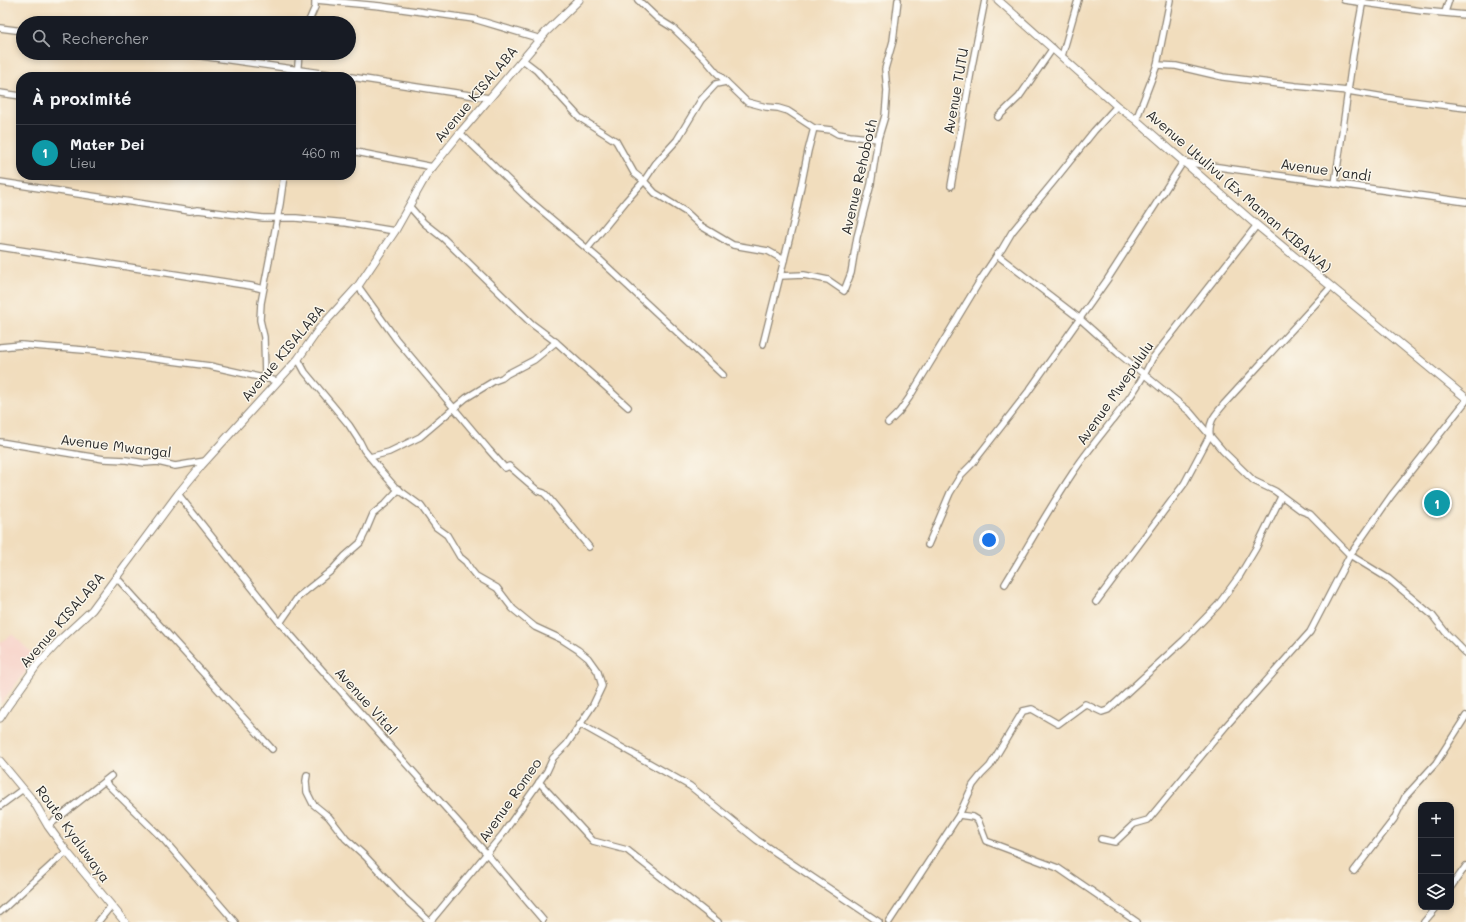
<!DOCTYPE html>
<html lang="fr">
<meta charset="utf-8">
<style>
:root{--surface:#171b24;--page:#242831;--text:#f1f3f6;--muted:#9ea1a6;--line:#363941;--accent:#b45309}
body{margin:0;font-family:Mali,sans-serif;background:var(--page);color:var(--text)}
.controls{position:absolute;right:12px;bottom:12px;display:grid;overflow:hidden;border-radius:8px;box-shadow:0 2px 6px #0003}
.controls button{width:36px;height:36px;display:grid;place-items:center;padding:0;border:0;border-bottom:1px solid var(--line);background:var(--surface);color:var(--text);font:20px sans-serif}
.you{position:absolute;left:989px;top:540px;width:14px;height:14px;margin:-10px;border:3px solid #fff;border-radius:50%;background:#1a73e8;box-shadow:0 0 0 6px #1a73e833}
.badge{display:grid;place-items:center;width:26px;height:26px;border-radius:50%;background:var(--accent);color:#fff;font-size:13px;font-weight:700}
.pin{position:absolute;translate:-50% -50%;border:2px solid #fff;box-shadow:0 1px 4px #0006}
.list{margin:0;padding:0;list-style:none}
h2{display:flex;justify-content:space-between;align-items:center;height:52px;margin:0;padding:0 16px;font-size:17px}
h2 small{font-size:13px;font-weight:400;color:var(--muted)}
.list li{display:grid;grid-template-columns:26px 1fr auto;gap:12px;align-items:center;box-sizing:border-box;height:56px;padding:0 16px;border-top:1px solid var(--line)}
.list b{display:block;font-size:15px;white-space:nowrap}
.list p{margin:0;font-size:13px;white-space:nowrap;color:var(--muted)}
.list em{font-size:13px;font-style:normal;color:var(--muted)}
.icon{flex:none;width:22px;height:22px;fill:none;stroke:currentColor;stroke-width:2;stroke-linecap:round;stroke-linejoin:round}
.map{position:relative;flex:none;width:1466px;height:922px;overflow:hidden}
.search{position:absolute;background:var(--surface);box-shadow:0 2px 6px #0003;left:16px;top:16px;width:340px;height:44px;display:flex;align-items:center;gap:10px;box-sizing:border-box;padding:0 14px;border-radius:22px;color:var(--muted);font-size:15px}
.panel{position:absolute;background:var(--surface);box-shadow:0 2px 6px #0003;left:16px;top:72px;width:340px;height:108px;border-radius:16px}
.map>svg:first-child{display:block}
</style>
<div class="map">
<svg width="1466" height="922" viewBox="0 0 1466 922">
<rect width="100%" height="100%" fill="#fbf7ec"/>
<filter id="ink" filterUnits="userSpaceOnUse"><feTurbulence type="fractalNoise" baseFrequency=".025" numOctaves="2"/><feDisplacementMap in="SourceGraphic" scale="8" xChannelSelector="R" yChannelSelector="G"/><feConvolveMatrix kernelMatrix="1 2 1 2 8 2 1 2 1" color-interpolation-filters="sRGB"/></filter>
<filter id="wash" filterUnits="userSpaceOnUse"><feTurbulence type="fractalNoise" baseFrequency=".012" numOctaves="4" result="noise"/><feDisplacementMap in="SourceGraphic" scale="16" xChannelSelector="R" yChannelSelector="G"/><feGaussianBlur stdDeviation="0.9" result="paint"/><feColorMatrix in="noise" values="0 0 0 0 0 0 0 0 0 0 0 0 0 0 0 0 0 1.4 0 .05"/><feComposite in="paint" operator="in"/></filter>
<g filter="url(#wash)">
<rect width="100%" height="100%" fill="#f1ddbd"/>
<path fill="#f7d1c8" d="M12,634L37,658L0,704V643Z"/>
</g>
<g filter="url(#ink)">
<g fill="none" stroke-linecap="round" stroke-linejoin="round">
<defs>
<g id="minor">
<path d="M316,0L380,6L474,19L541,39"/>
<path d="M638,0L657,18L673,28L705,59L716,72L747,102L766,107L778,108L788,111L814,128L831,130L838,134L850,136L878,139"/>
<path d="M1344,0L1422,11L1466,15"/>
<path d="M1445,12L1449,0"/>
<path d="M308,23L315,7V0"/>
<path d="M0,28L23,31"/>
<path d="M180,53L349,77"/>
<path d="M1062,56L1078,0"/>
<path d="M523,60L536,70L580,118L616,141L634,173L644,181L655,193L686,212L701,226L733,245L768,251L784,260"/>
<path d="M1157,65L1176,66L1223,77L1296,86L1348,91L1402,100L1466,108"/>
<path d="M297,77L299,53"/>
<path d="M351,77L489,98"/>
<path d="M0,93L21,96"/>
<path d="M998,117L1019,97L1053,48"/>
<path d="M1136,120L1157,65L1170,0"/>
<path d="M460,133L528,199L598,258L723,375"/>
<path d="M351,151L433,167"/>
<path d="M0,182L190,211L198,210L263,218H296L346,223L395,231"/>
<path d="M1335,184L1353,55L1363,0"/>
<path d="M951,186L972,66L985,0"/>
<path d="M410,207L424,223L443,238L532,324L556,342L628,407"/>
<path d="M0,247L251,286L263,289"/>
<path d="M587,249L626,201L644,181L656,163L677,140L701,100L716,84L726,82"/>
<path d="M997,255L1079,318L1118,353L1190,412L1223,451L1254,481L1275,491L1302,511L1310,514L1350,555L1389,579L1432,615L1447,634L1466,653"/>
<path d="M780,276L804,275L828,280L844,291L851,273L857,237L871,184L878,139L885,116L887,91L885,69L893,41L898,0"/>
<path d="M358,286L396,339L489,450L505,468L509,466L538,491L544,493L547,496L589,547"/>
<path d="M763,344L795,216L808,151L814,128"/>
<path d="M0,347L21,345L96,351L210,366L277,381"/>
<path d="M298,359L305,372L349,425L360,442L364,450L382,472L395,487L421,506L436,527L447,535L460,557L466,562L471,570L476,576L497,588L513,609L535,627L561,639L578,650L588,658L598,672L602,686L593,705L567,744L553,758L547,771L502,835L430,922"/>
<path d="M265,378L264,337L260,320L261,303L280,204L284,175"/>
<path d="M888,423L899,412L909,398L981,279L997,255L1002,249L1012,232L1054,181L1094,131L1117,106"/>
<path d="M0,442L104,459L126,460L145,463L158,462L175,466L205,461"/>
<path d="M370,457L389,452L420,437L466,398L494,381L502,378L507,374L534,360L556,342"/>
<path d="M178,494L280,623L486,853L543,920"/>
<path d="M928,545L950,493L961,475L972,464L1028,392L1107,280L1183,162L1466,202"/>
<path d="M116,577L272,749"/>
<path d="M1005,584C1027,548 1048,510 1072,474C1097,435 1133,402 1152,359L1257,225"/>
<path d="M1096,602L1184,484L1210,435C1208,421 1216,414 1224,404L1331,287"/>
<path d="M280,623L298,597L332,570L345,556L360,543L365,533L373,514L385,504L399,489"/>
<path d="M580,724L690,786L757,840L879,922"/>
<path d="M307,775L306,781L307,792L313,804L329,817L346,839L365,856L405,899L430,922"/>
<path d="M105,782L164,840L235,922"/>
<path d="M539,782L593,841L627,850L718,922"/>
<path d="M0,806L23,789"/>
<path d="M959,815L973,817L978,820L986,841L1058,868L1137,922"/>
<path d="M48,826L111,776"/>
<path d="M1101,839L1115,842L1134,824L1148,820L1226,726L1310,632L1350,555L1391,496L1466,401"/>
<path d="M1354,871L1394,819L1405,797L1436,763L1466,716"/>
<path d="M1451,887L1466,866"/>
<path d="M0,912L60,857L67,852"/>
<path d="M98,922L111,906"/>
<path d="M889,922L959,815L973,785L981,775L990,766L1023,711L1032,709L1058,724L1085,704L1102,712L1108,710L1184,640L1218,605L1240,575L1256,548L1281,497"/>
<path d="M1424,922L1437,907"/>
</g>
<g id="tertiary">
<path d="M998,0L1117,106L1136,120L1253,222L1466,398"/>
<path d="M0,718L7,707L37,665L63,637L92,610L178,494L201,466L298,359L319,329L358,286L395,231L427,174L460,133L546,32L579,0"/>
<path d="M0,761L34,802L48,826L67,852L125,922"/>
</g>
</defs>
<use href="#minor" stroke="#8e8474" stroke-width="8"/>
<use href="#tertiary" stroke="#8e8474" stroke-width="9"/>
<use href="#minor" stroke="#fff" stroke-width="5.5"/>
<use href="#tertiary" stroke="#fff" stroke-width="7"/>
</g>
</g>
<g text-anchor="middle" stroke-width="3" stroke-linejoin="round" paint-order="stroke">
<g font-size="14" fill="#2b2b2b" stroke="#fbf7ec">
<text transform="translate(956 91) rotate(-80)" y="5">Avenue TUTU</text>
<text transform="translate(476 94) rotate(-50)" y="5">Avenue KISALABA</text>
<text transform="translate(1326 170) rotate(8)" y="5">Avenue Yandi</text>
<text transform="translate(859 177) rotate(-77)" y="5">Avenue Rehoboth</text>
<text transform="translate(1239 191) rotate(41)" y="5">Avenue Utulivu (Ex Maman KIBAWA)</text>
<text transform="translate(283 353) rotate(-50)" y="5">Avenue KISALABA</text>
<text transform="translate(1115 393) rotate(-55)" y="5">Avenue Mwepululu</text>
<text transform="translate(116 446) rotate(7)" y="5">Avenue Mwangal</text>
<text transform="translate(62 620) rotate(-49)" y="5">Avenue KISALABA</text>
<text transform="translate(366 701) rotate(48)" y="5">Avenue Vital</text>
<text transform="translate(510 800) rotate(-55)" y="5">Avenue Romeo</text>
<text transform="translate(73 834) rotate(54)" y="5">Route Kyaluwaya</text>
</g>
</g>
</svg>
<div class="controls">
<button>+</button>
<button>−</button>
<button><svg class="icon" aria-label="layers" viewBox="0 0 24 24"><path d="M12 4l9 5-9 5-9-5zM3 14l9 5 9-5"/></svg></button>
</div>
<div class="you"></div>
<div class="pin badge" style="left:1437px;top:503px;background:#0f9aa8">1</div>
<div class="search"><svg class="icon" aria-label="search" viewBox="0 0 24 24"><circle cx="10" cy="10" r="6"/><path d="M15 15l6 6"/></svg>Rechercher</div>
<section class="panel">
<h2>À proximité<small></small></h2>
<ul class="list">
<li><span class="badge" style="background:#0f9aa8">1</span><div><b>Mater Dei</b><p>Lieu</p></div><em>460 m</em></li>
</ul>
</section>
</div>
